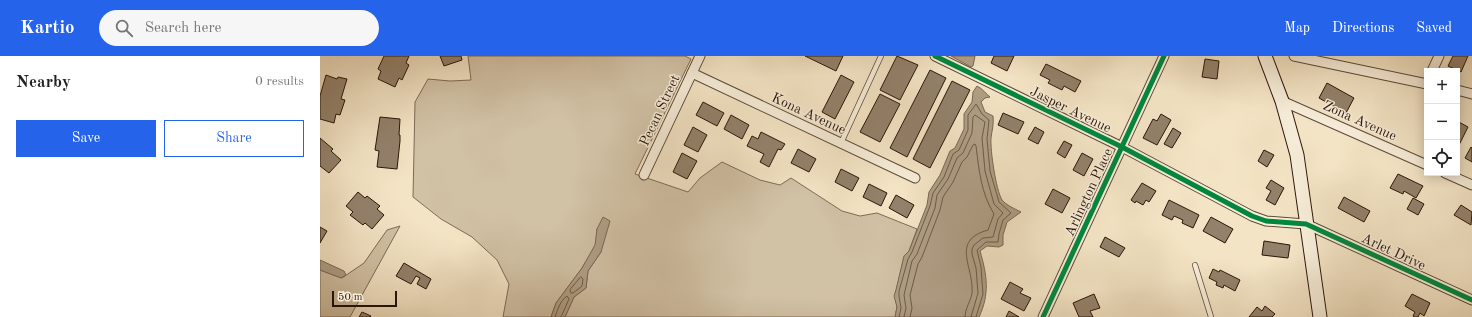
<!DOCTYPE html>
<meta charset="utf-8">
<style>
:root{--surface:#fff;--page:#f6f6f6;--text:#202124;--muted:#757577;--line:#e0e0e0;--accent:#2563eb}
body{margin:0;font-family:"Old Standard TT",serif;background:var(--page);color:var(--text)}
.controls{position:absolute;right:12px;top:12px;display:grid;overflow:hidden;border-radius:0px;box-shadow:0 2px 10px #0003}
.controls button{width:36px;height:36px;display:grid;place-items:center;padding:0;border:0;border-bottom:1px solid var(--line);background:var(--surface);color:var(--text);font:20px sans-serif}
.scale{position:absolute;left:12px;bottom:10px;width:65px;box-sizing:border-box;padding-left:4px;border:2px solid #2b1509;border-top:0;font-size:11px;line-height:14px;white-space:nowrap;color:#2b1509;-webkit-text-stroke:3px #f7edd9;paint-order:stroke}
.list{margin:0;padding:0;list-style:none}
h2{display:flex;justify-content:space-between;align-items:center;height:52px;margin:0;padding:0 16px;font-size:17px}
h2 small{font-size:13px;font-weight:400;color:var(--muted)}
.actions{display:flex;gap:8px;padding:12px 16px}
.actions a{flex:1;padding:9px 0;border:1px solid var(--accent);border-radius:0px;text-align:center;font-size:14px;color:var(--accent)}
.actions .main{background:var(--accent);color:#fff}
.icon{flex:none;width:22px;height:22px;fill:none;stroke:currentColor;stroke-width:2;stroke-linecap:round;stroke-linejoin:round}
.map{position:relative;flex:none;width:1152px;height:261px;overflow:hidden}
header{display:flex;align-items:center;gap:24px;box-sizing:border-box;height:56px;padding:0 20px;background:var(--accent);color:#fff}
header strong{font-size:19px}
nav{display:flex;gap:22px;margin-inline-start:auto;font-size:14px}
.search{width:280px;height:36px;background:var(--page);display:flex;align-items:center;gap:10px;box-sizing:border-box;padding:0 14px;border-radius:22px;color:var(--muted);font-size:15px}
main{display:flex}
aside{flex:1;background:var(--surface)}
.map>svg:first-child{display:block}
</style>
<header>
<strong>Kartio</strong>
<div class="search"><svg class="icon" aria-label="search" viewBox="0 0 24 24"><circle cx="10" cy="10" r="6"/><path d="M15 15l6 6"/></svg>Search here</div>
<nav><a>Map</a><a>Directions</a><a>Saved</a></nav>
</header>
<main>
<aside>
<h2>Nearby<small>0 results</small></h2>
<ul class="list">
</ul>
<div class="actions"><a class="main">Save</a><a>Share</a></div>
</aside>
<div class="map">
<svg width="1152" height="261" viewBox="0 0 1152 261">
<rect width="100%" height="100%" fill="#f3e4c5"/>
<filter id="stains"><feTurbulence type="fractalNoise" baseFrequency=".005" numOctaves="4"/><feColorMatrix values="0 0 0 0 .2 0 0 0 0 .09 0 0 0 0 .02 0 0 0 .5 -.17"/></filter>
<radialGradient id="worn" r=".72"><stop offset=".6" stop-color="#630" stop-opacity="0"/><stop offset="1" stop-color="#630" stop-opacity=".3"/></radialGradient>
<g fill="#d1c1a5" stroke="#7e6b57">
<path d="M148,0H365L371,3L315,118L368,136L380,122L402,106L440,124L460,129L471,122L522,155L540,160L557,157L597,173L589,195L584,201L575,239L577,251L575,261H245L254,241L266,232L268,215L281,196L277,173L276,189L262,212L236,247L231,261H183L189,228L177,204L152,181L121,163L93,141L95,46L108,23L130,25L151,24Z"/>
<path d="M80,170L30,261H0V214L22,222L44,207L67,174Z"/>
</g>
<g fill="#af9e85" stroke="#7a6753">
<path d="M631,0H655L653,10L651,11Z"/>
<path d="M657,30C663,33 665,37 670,41L665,42L661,46L665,56L673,60C674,68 672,74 671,82C670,94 676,134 682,144C686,149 695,153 701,156L687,166L683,179V189L679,191L667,190L660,195C667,219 670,238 659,261H575L577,251L574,240L576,234L584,200L589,195L607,149L609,136L620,119L630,95L635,92L644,73V58L652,46L653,36Z"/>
<path d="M283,161L290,165L281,196L268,215L266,232L254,241L245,261H231L236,247L262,212L275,189L277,173Z"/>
<path d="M0,204L24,215L26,219L21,222L0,214Z"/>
</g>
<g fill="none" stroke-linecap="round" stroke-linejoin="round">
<g stroke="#6d5a47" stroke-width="1">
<path d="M261,221L263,223L262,230L253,237H251L250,234Z"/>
<path d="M235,261C238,253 240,245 247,240L249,243L241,261"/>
<path d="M579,261L581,252L579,240V235L588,203L592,196L610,150L613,137L624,121L633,98L639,94L648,74V59L656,48L662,58L669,64L667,83L670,115L679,146L691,157L683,164L679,178L678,186H666L657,194L661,211L663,238L656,261"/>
<path d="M584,261L586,252L584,239L592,205L597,198L615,152L617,139L628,123L637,102L643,97L652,77L653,61L655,59L665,66L662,82L665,115L674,148L683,157L678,163L673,181L663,182L654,189L652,193V198L656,212L658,237L651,261"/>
<path d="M590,261L592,252L590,239L598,208L602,201L620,154L623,141L633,126L642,106L647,101L653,89L655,88L656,90C659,114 661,137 674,158L668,174C630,185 654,210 652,237C651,245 645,252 645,261"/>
</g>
</g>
<g fill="#93816b" stroke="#2b1509">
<path d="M64,0H89L86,7L89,9L82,24L79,22L75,31L58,23L61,15L58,13Z"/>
<path d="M120,0H141L142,4L124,10Z"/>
<path d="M485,0H523L516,15Z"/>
<path d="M577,0L598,9L580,44L560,34Z"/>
<path d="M674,0H694L687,15L671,7Z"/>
<path d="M1133,0H1148L1141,16L1128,10Z"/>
<path d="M885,3L899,5L897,23L882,21Z"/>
<path d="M726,8L761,25L755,36L744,30L742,34L728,27L730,24L720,19Z"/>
<path d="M610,14L626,22L587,101L570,92Z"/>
<path d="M6,19L17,23L18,21L27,23L21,43L25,44L20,59L16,58L14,67L0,63V40Z"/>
<path d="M521,19L534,26L515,63L502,56Z"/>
<path d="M632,25L650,34L610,112L593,103Z"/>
<path d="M1007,27L1034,42L1026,57L999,42Z"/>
<path d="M560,38L580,48L560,86L540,76Z"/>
<path d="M383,46L404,57L397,70L376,59Z"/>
<path d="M683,57L704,66L698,78L678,69Z"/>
<path d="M841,58L851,64L837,89L823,82L833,63L837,65Z"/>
<path d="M411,59L429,69L422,83L404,73Z"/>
<path d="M60,61L80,63L79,79H80V85L77,113L57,111L59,95L55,94Z"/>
<path d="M1137,65L1148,71L1138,91H1137Z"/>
<path d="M373,71L387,79L378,96L364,89Z"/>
<path d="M715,71L724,76L718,88L708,83Z"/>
<path d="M853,72L861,77L852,92L844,88Z"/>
<path d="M441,76L465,88L461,94L458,93L449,111L440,106L444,98L427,90L432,80L438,83Z"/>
<path d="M0,82L13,93L11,95L21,104L9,117L0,110Z"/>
<path d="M744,85L752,89L745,102L737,97Z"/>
<path d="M1151,91L1152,92V106L1145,102Z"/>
<path d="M478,93L496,103L489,116L471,107Z"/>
<path d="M944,94L954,99L947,111L938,105Z"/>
<path d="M362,97L377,105L367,123L353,116Z"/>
<path d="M762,97L773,103L764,120L753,114Z"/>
<path d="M521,113L539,122L532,135L515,126Z"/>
<path d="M1078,118L1103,130L1096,142L1084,135L1083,138L1070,132Z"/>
<path d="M951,124L964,132L955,149L946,144L951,135L946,132Z"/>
<path d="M822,127L836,135L829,146L826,144L823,149L816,145L815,147L811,144Z"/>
<path d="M549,128L567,137L561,150L543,141Z"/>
<path d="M733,133L750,142L742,157L725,148Z"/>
<path d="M38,136L45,142L47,140L60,150L57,153L64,159L52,173L45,167L43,169L30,159L33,156L26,150Z"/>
<path d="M576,139L594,149L587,162L569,152Z"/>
<path d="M1024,141L1050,155L1044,166L1018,152Z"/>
<path d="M1093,142L1104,148L1098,159L1087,153Z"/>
<path d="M849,144L879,159L873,172L862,167L863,164L854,160L852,164L842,159Z"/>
<path d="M1141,149L1152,156L1151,169L1134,159Z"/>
<path d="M891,161L913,173L905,187L883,175Z"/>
<path d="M0,171L7,175L0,187Z"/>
<path d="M785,181L805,192L799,201L780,191Z"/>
<path d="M944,185L970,189L968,202L942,199Z"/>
<path d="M84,207L111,223L106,233L97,228L100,222L96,220L91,228L76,220Z"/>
<path d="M893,213L899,216L900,214L920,224L915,235L904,229L903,232L896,229L897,226L889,222Z"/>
<path d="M690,226L703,233L700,237L711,242L704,255L681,243Z"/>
<path d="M774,238L780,252L770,255L773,261H759L753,247Z"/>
<path d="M1092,238L1110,247L1104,260L1100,257L1098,261H1095L1093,260L1095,256L1085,250Z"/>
<path d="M945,250L955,258L952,261H929L937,251L942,255Z"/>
<path d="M689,255L699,261H686Z"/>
<path d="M42,256L51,260L50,261H39Z"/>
</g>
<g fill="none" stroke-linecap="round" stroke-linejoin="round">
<defs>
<g id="service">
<path d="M521,87L561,0"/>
<path d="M875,209L891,261"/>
</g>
<g id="minor">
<path d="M615,0L802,91L932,160L946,165L986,168L1152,244"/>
<path d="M974,0L1107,28"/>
<path d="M1112,15L1119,0"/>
<path d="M372,17L595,122"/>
<path d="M1137,34L1152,38"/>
<path d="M962,45L1107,109"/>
<path d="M1125,117L1152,129"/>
<path d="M324,119L380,0"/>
<path d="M723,261L844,0"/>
</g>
<path id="secondary" d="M945,0L962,45L977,99L1000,261"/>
</defs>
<use href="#service" stroke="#5d4938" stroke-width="6"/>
<use href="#minor" stroke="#5d4938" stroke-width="11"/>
<use href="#secondary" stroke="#2b1509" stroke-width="15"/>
<use href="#service" stroke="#f7edd9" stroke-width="4.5"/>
<use href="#minor" stroke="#f7edd9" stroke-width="9"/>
<use href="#secondary" stroke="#f7edd9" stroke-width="13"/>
<defs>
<g id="cycleway">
<path d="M615,0L802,91L932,160L946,165L986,168L1152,244"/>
<path d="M723,261L844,0"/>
</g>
</defs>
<use href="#cycleway" stroke="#f7edd9" stroke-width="8"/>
<use href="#cycleway" stroke="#00873e" stroke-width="5"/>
</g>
<g text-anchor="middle" stroke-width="3" stroke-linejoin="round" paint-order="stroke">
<g font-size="14" fill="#2b1509" stroke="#f7edd9">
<text transform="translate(751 53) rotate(26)" y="5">Jasper Avenue</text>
<text transform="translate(339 54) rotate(-65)" y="5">Pecan Street</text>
<text transform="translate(489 57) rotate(25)" y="5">Kona Avenue</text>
<text transform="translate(1040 64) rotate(24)" y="5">Zona Avenue</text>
<text transform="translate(768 136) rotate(-65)" y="5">Arlington Place</text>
<text transform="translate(1074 195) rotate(25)" y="5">Arlet Drive</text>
</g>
</g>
<rect width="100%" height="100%" filter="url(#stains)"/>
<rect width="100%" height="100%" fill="url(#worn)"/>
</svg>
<div class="controls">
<button>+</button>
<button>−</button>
<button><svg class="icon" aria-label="locate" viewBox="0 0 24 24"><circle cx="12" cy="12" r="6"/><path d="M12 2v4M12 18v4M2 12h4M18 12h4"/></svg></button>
</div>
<div class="scale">50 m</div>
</div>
</main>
